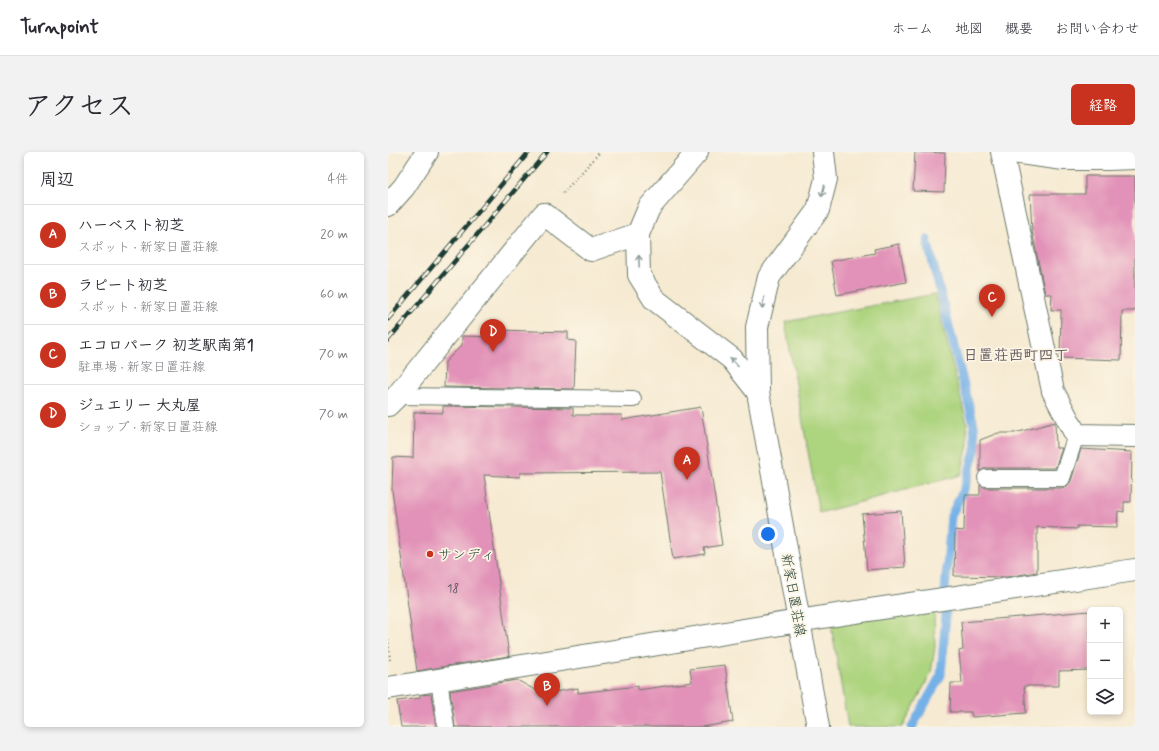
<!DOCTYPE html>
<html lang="ja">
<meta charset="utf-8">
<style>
:root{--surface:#fff;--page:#f2f2f3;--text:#2b2b33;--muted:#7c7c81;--line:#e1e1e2;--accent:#c8321e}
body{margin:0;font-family:Mynerve,"Klee One",sans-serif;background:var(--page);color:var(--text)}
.controls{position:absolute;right:12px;bottom:12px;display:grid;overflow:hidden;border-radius:6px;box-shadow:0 2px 6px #0003}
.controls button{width:36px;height:36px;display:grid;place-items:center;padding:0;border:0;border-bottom:1px solid var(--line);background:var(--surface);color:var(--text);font:20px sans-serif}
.you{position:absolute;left:380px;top:382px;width:14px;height:14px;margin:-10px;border:3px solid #fff;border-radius:50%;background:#1a73e8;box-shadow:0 0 0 6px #1a73e833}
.badge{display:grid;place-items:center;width:26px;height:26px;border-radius:50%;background:var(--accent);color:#fff;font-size:13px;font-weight:700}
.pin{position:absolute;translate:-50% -33px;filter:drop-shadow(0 1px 2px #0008)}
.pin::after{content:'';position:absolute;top:21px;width:14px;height:12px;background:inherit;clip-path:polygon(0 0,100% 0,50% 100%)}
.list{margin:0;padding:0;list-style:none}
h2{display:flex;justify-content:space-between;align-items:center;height:52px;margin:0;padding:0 16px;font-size:17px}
h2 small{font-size:13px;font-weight:400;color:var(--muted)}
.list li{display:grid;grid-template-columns:26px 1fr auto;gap:12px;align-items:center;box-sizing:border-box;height:60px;padding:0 16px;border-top:1px solid var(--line)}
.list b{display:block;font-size:15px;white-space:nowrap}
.list p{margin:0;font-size:13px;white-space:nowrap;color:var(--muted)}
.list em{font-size:13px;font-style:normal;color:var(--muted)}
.icon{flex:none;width:22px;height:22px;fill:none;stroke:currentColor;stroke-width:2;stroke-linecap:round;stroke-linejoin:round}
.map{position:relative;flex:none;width:747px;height:575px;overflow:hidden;border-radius:6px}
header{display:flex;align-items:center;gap:24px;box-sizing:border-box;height:56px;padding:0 20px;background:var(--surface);border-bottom:1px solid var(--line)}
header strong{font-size:19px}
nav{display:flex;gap:22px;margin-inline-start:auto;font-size:14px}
.intro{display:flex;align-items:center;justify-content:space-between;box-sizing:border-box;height:96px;padding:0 24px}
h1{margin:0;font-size:28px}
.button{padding:10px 18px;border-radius:6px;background:var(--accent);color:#fff;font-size:14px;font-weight:700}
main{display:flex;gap:24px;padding:0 24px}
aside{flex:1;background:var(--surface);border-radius:6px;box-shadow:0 2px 6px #0003}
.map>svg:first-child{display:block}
</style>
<header>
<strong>Turnpoint</strong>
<nav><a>ホーム</a><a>地図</a><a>概要</a><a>お問い合わせ</a></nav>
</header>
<div class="intro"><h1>アクセス</h1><a class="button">経路</a></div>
<main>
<aside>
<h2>周辺<small>4件</small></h2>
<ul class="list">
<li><span class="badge">A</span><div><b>ハーベスト初芝</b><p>スポット · 新家日置荘線</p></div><em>20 m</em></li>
<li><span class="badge">B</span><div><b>ラピート初芝</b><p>スポット · 新家日置荘線</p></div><em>60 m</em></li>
<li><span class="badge">C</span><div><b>エコロパーク 初芝駅南第1</b><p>駐車場 · 新家日置荘線</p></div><em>70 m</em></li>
<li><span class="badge">D</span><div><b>ジュエリー 大丸屋</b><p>ショップ · 新家日置荘線</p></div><em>70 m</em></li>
</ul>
</aside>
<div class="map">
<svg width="747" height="575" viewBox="0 0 747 575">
<rect width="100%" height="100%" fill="#fcf5e5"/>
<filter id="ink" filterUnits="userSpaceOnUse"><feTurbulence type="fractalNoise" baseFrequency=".025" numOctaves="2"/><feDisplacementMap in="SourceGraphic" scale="8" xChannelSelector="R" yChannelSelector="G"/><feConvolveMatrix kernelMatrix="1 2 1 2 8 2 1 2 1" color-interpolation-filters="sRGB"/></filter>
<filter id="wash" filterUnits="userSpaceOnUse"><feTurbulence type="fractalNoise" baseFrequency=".012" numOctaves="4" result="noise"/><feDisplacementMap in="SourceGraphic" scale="16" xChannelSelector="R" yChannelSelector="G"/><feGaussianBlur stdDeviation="0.9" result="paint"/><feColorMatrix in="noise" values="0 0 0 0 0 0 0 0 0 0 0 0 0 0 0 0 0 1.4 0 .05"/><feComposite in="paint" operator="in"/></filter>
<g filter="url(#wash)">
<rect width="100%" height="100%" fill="#f6ead2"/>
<g fill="#add47f" stroke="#66885a">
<path d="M547,142L579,272L580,293L573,323L431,361L397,170Z"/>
<path d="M546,455L547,495L543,521L515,575H460L443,472Z"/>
</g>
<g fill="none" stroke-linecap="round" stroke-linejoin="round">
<g stroke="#75b1e7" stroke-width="9">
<path d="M539,88L586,273L588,295L577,334L563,364L557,439"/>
<path d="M524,575L553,523L558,462"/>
</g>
</g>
<g id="blocks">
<g fill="#e292b8">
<path d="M527,0L557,1L556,40L525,39Z"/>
<path d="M697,24H747V159H734L733,208L672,206L673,158H663L664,142H657L644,79L642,42H697Z"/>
<path d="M511,92L518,130L449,143L443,109L487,101L486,97Z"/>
<path d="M109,178L180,180V188L188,189L186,237L56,235L57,210L74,193V184L108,185Z"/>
<path d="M55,254L185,256V263H234V268L313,255L334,393L316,396L317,402L285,407L272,320L132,321V325L96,323L121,504L29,519L4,338L5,305L25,306L26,260L55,261Z"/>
<path d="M667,270L668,296H674L667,316H598L592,319V288L610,281H627Z"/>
<path d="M693,297L744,300L743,350H736V360L730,359L729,375L689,374V377L649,375V420L619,425L566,424L567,378L576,379L577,343H592V333L598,336H674L679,334L683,329Z"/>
<path d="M513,359L517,415L479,418L474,362Z"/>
<path d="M702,459V518L671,519V534H636L638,561L584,565L583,560H562L563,531H574L571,499L575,498L573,470Z"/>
<path d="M337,513L345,570L314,575H67L62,539L129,528L154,542L190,536V541L250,534V538L304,530L302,517Z"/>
<path d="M43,542L48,575H13L9,549L32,546V543Z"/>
</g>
</g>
</g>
<g filter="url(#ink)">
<use href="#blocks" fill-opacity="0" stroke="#6a7a6b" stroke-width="1"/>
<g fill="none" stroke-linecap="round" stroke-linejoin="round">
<defs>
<g id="lane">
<path d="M9,244L245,247"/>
<path d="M598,326H674L688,283"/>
<path d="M51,528L58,575"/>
</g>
<g id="street">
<path d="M614,0L665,239L688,283L747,284"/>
<path d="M624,0L676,7H720L747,6"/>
<path d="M0,53L16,35L39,0"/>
<path d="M0,253L9,244L156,62L203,98L250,82"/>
<path d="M0,536L435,465L747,418"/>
</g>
<g id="secondary">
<path d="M309,0L261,56L250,82L251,123L266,147L344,207L370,240"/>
<path d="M430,575L370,240L369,175L381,125L430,58L438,27L435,0"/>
</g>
</defs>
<use href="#lane" stroke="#6a7a6b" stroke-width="18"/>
<use href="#street" stroke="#6a7a6b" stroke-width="24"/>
<use href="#secondary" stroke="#6a7a6b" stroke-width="24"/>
<g stroke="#6a7a6b" stroke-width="2.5" stroke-dasharray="1 3" stroke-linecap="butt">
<path d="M175,41L212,0"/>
<path d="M0,487L2,509"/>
</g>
<use href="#lane" stroke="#fff" stroke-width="16"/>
<use href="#street" stroke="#fff" stroke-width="22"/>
<use href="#secondary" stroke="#fff" stroke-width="22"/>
<defs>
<g id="rail">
<path d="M0,167L141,0"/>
<path d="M0,188L159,0"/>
</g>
</defs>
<use href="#rail" stroke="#1f3d34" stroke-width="4.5"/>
<use href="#rail" stroke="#fcf5e5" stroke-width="3" stroke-dasharray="9" stroke-linecap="butt"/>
</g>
<defs><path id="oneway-shaft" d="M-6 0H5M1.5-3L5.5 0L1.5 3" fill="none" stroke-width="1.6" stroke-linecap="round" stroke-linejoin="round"/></defs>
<g stroke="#8f9e9a">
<use href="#oneway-shaft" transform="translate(435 39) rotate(104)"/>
<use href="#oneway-shaft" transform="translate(251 109) rotate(-92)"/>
<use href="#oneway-shaft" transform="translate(375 151) rotate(104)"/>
<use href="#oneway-shaft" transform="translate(346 210) rotate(-132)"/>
</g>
</g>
<circle fill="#c8321e" stroke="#fcf5e5" stroke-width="1.5" cx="42" cy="402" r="4"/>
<g text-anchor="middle" stroke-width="3.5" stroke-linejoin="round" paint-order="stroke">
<g font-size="12" fill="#505255">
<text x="65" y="440">18</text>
</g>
<g font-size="14" fill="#1f3d34" stroke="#fcf5e5" text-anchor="start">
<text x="50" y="407">サンディ</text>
</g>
<g font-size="14" fill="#1f3d34" stroke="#fcf5e5">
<text transform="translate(406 443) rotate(80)" y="5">新家日置荘線</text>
</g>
<g font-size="15" font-weight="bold" fill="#635b62" stroke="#fcf5e5">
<text x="628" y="208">日置荘西町四丁</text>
</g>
</g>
</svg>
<div class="controls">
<button>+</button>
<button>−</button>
<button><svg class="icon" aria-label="layers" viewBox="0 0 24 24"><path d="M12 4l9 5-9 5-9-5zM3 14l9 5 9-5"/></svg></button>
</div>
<div class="you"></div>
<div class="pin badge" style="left:299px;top:328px">A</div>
<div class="pin badge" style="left:159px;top:554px">B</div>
<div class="pin badge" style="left:604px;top:165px">C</div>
<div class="pin badge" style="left:105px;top:200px">D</div>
</div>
</main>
